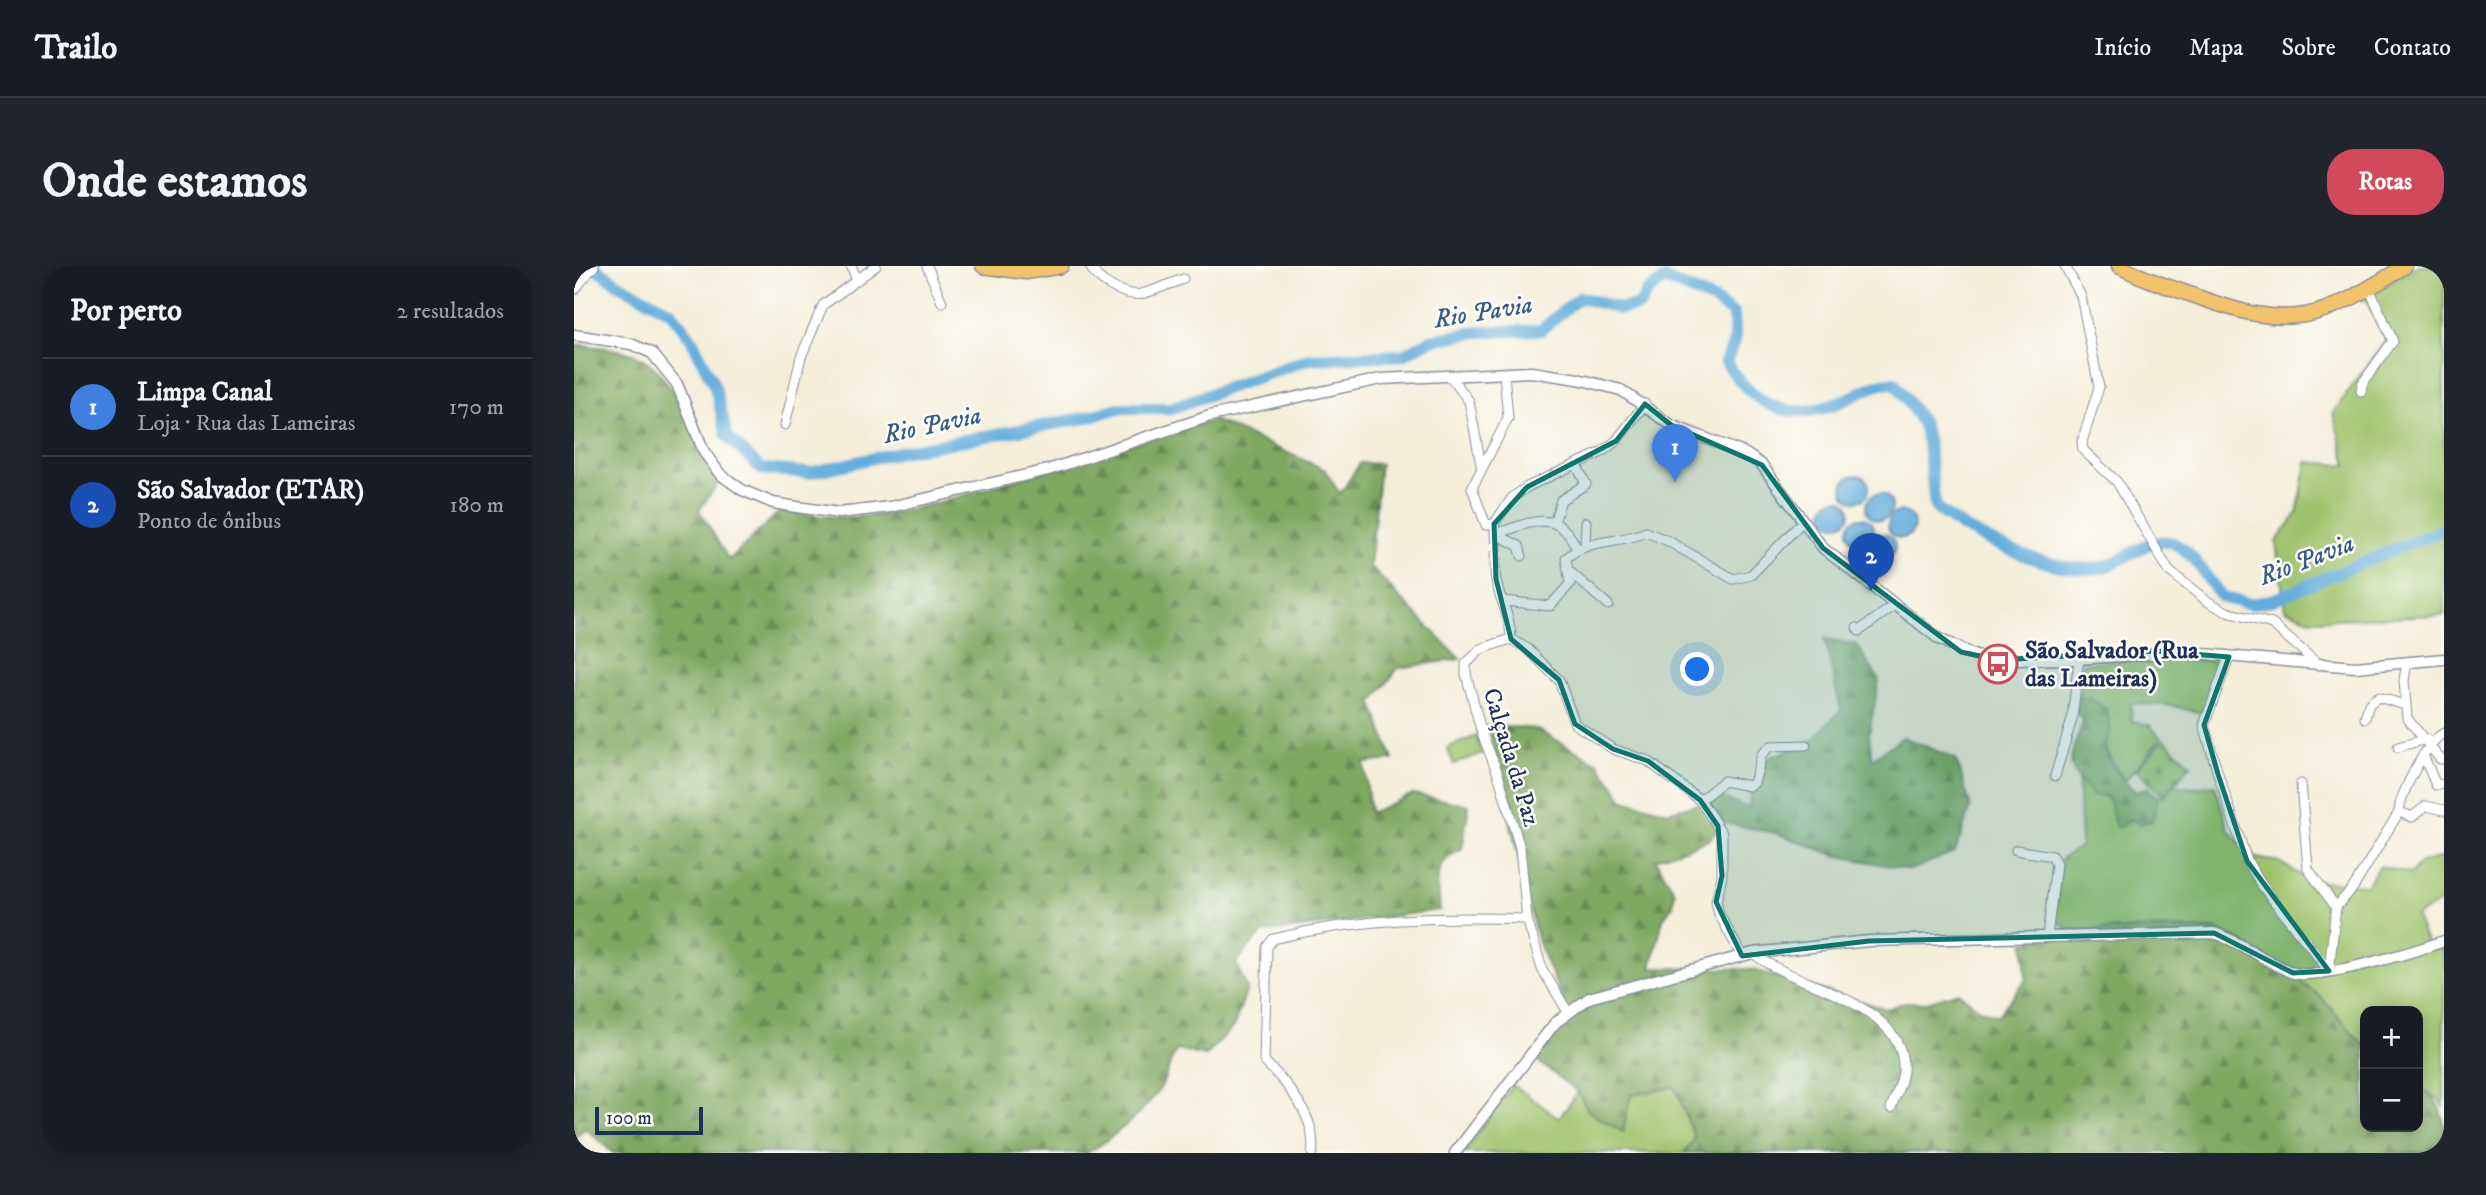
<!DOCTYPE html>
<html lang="pt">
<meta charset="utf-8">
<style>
:root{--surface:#171b24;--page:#20242c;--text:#f1f3f6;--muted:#9ea1a6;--line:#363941;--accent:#d1495b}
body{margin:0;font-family:"IM FELL DW Pica",serif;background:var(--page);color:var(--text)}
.controls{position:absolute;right:21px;bottom:21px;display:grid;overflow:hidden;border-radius:14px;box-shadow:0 4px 18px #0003}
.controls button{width:63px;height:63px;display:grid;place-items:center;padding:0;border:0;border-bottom:2px solid var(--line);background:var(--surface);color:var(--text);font:35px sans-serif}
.scale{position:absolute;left:21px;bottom:18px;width:108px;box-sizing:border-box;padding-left:7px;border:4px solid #1b2f5e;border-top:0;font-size:19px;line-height:24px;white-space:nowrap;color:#1b2f5e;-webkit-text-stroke:5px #fdfcf7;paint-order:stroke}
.you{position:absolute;left:1124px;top:404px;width:24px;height:24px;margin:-18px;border:5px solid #fff;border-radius:50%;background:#1a73e8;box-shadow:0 0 0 10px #1a73e833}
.badge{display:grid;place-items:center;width:46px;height:46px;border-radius:50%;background:var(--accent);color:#fff;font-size:23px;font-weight:700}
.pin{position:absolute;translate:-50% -58px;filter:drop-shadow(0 2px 4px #0008)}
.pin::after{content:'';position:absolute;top:37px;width:24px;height:21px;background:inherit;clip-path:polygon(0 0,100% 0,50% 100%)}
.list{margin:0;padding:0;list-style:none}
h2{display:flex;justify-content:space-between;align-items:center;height:91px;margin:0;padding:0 28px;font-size:30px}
h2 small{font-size:23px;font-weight:400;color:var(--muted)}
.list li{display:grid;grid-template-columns:46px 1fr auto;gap:21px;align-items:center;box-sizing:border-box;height:98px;padding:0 28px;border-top:2px solid var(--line)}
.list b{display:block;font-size:26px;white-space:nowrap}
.list p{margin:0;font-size:23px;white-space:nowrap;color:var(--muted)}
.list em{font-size:23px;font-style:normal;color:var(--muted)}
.map{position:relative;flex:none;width:1870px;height:887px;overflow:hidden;border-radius:28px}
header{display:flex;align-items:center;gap:42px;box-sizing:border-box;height:98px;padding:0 35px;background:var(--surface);border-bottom:2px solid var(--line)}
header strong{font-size:33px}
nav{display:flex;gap:38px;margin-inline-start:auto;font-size:24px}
.intro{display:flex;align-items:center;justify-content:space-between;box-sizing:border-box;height:168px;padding:0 42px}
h1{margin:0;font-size:49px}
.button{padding:18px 32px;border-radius:28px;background:var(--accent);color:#fff;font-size:24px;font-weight:700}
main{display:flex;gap:42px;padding:0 42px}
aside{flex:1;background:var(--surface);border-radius:28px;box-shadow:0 4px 18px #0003}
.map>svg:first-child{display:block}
</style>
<header>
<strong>Trailo</strong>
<nav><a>Início</a><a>Mapa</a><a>Sobre</a><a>Contato</a></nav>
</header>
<div class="intro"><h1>Onde estamos</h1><a class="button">Rotas</a></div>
<main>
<aside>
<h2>Por perto<small>2 resultados</small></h2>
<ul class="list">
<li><span class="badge" style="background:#3f7fe0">1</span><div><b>Limpa Canal</b><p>Loja · Rua das Lameiras</p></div><em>170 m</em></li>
<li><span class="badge" style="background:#1a4fb4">2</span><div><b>São Salvador (ETAR)</b><p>Ponto de ônibus</p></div><em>180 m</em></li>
</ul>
</aside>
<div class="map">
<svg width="1870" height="887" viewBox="0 0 1870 887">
<defs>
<pattern id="forest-firs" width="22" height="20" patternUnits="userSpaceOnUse" patternTransform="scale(1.75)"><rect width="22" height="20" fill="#7ea860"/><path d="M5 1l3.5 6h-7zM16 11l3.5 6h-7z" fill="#668952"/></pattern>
<pattern id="cemetery-stones" width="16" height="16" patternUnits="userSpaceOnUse" patternTransform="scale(1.75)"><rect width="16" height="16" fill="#9ec26c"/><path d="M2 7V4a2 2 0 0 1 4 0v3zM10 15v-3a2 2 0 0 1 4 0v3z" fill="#809e5c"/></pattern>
</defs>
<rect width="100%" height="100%" fill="#fdfcf7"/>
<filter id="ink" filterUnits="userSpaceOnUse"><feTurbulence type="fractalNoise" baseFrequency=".0143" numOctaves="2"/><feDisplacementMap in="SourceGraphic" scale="14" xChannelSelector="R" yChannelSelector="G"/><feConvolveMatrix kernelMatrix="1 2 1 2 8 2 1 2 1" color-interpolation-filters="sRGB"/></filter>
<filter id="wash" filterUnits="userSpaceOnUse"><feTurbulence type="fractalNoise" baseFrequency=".00686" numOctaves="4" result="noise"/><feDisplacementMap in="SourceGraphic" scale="28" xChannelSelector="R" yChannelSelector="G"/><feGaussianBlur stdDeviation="1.57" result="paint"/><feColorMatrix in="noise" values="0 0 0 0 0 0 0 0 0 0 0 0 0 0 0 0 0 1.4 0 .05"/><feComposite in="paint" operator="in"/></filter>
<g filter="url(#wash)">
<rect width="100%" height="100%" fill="#f4eed9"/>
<g fill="#9ec26c" stroke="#5c7865" stroke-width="2">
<path d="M1843,0H1870V349L1738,354L1711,343L1702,276L1723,248L1733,196L1773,199L1759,147L1812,74L1791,32Z"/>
<path d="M1583,392L1641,395L1646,401L1629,448L1600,440L1557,437L1558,455L1576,459L1587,472L1551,515L1530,482L1532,443L1515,432H1504L1509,397Z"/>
<path d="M902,470L909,487L880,498L873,482Z"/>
<path d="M1504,508L1508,518C1526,527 1541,531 1539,554L1548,560L1557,553L1578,555L1584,531L1590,530L1599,519L1623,522L1641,519L1655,565L1682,592L1705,596L1736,615L1793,619L1805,600L1837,608L1847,596L1870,591V634L1842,650L1855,683H1870V841L1864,833L1844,822V745H1791V781L1745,729L1612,662L1495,664L1481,653L1487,593L1507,580Z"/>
<path d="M939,819L985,852L1004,826L1015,846L1049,865L1057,829L1101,821L1121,873L1110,887H889Z"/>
</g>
<g fill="url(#forest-firs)" stroke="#4c6c5f" stroke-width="2">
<path d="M0,78C21,81 45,82 64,90C100,106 127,185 143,219L125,244L155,294L208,243C292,267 375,233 456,209C517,190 579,172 640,154L750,203L766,228L786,197L806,198L796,301L886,393L824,402L798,437L819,494L790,497L796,547L839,528L895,539L888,583C856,599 864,612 866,644L688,667L662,696L673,723L660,760L632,790L603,784C594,796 593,813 585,824C570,846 536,874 513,887H39L11,862L0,874Z"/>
<path d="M1250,372L1283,379L1305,414L1295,468L1298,493L1329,471L1382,493L1397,541L1381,586L1336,604L1260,589L1202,567L1150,557L1135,574L1081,593L1101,626L1099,639L1089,653L1077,702L1176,703L1313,743L1331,736L1350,737L1384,726L1405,743L1423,750L1452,714L1450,677L1495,664L1640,663L1665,674L1745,729L1791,781V861H1844V822C1862,831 1870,843 1870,867C1867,875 1859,879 1857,887H1110L1121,873L1101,821L1057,829L1049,866L1015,846L1004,826L958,791L994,746L964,677L914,459L962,463L1024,497L1050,534L1094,546L1147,531L1175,542L1176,527L1194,492L1237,475L1267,444Z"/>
<path d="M1504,432H1515L1532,443L1537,466C1520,486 1547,512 1562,526L1573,521L1584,531L1578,555L1566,558L1557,553L1543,562C1537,551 1540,541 1532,530H1519C1486,495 1497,495 1509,455L1502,447Z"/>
</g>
<path fill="url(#cemetery-stones)" stroke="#5c7865" stroke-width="2" d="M1590,473L1617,499L1589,530L1562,504Z"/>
<g fill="#61acda" stroke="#3e6e9c" stroke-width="2">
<circle cx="1282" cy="222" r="13"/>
<circle cx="1305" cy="241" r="13"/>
<circle cx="1263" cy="246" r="13"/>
<circle cx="1327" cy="259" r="13"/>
<circle cx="1287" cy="265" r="13"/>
<circle cx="1308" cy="281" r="13"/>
</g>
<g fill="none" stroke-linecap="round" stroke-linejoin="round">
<path stroke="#61acda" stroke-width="12" d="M19,0L46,19L97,46L117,72L141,121L153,170L187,203L235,207L326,186L511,152L544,142H597L735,93L829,89L857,74L904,66L967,64L1006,31L1046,43L1066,39L1073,26L1091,13L1140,34L1160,48L1161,73L1152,96C1182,143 1219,158 1271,134C1289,126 1301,116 1321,117L1348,156L1354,177L1361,241C1391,269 1482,309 1524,302C1548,299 1574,268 1599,277C1621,286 1634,316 1649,332L1676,338L1698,334L1870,263"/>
</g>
</g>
<g filter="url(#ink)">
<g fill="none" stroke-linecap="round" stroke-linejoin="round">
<defs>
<g id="minor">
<path d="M277,0L283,14"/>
<path d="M353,0L368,36"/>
<path d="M516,0C522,15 551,31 567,28C581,25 595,18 609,13"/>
<path d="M1491,0L1507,30L1525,121L1508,176L1509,184L1543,216L1595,305L1633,335L1653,346L1698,358L1745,399"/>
<path d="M0,24L20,0"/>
<path d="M876,110L895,135L907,199"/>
<path d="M1787,125L1788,118L1819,75L1795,22"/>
<path d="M211,159L227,91L249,39L302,0"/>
<path d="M980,257L987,234L1012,218L1002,198"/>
<path d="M920,258L912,259L898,222L934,152L930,108"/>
<path d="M922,268C956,257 984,240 1003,283"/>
<path d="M922,268L945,280L948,290"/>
<path d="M1011,279L1012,256"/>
<path d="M996,306L1034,339"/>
<path d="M930,335L976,340L996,318L992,292C1017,271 1042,279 1072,266L1094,275L1159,313L1177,309L1228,256"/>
<path d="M1283,362L1285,365L1321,339"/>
<path d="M937,373L954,383L985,414L1001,458L1039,483L1074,495L1126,534L1148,567V610L1142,636L1145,648L1168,690"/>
<path d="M1655,391L1630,459L1644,508L1673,595L1689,621L1755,705"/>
<path d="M1833,396L1830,414L1833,452L1866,493H1870"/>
<path d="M1791,452L1795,438L1804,431L1831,439"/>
<path d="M1824,481L1853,473"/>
<path d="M1849,489L1862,519L1870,518"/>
<path d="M1481,510L1498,453L1505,393"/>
<path d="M1727,518L1734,603L1762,641"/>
<path d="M1126,534L1150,515L1175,520L1180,517L1188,488L1197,480L1232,479"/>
<path d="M1825,546C1826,528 1853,475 1870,467"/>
<path d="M1442,584L1478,590L1482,598L1473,671"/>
<path d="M1179,687C1220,722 1333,735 1329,805C1328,817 1321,830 1317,842"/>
<path d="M1755,705L1762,641L1779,622L1825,546L1838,551L1852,540L1870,544"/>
<path d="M994,746L968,703L953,653L946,582L924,508L908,468L892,408V398L907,383L937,373C937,351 926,335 922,314C919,295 924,277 920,258L938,232L953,221L1028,186L1042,175L1071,138"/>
<path d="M738,887C744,853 713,817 690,795L693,681L699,673C783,652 868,650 953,653"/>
</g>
<g id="tertiary">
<path d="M0,69L57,78L78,87L103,118L130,186L146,208L168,224L199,237L223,241L265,247L316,241L474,204L636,150L807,113L957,106L1004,113L1047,124L1097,159L1172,188L1188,199L1249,282L1365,373L1401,390L1425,394L1505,393L1606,386L1781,401L1870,393"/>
<path d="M881,887L981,757L1015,732L1179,687L1295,675L1640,667C1668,676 1690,695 1717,706C1741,716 1842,685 1870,675"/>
</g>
<g id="primary">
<path d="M409,0L452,6L487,0"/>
<path d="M1545,0C1569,13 1595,21 1621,30C1719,66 1744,55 1831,0"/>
</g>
</defs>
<use href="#minor" stroke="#888e9c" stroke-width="11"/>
<use href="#tertiary" stroke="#888e9c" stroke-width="13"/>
<use href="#primary" stroke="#888e9c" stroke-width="17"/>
<use href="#minor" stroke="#fff" stroke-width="9"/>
<use href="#tertiary" stroke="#fff" stroke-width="10"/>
<use href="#primary" stroke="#f2c36a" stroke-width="14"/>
</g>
</g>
<path fill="#0f766e" fill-opacity="0.2" stroke="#0f766e" stroke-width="5" stroke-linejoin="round" d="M1071,138L1097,159L1188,199L1249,282L1387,386L1425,394L1582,385L1655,391L1630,459L1644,508L1673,595L1755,705L1719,707L1640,667L1295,675L1168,690L1142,636L1148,610L1144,560L1126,534L1074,495L1039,483L1001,458L985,414L937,373L922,313L920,258L953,221L1042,175Z"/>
<defs>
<symbol id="bus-ring" viewBox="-11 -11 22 22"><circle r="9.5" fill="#fdfcf7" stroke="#d1495b" stroke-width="1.5"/><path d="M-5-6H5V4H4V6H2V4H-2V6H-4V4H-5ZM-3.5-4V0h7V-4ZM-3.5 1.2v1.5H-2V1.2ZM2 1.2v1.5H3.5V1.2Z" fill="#d1495b"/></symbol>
</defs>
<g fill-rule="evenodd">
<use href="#bus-ring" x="1402" y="376" width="44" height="44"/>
</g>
<g text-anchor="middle" stroke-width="5" stroke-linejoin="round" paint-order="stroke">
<g font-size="24" font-weight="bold" fill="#1b2f5e" stroke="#fdfcf7" text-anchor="start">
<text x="1451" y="392">São Salvador (Rua<tspan x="1451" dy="28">das Lameiras)</tspan></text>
</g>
<g font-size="24" fill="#1b2f5e" stroke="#fdfcf7">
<text transform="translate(938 491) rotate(73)" y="8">Calçada da Paz</text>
</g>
<g font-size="26" font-style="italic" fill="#345b89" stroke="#fdfcf7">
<text transform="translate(909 45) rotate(-9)" y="9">Rio Pavia</text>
<text transform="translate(358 158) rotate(-12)" y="9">Rio Pavia</text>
<text transform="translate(1732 293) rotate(-21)" y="9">Rio Pavia</text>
</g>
</g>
</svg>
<div class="controls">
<button>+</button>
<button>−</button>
</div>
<div class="scale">100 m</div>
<div class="you"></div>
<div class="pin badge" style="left:1101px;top:216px;background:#3f7fe0">1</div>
<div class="pin badge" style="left:1297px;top:325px;background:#1a4fb4">2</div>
</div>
</main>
